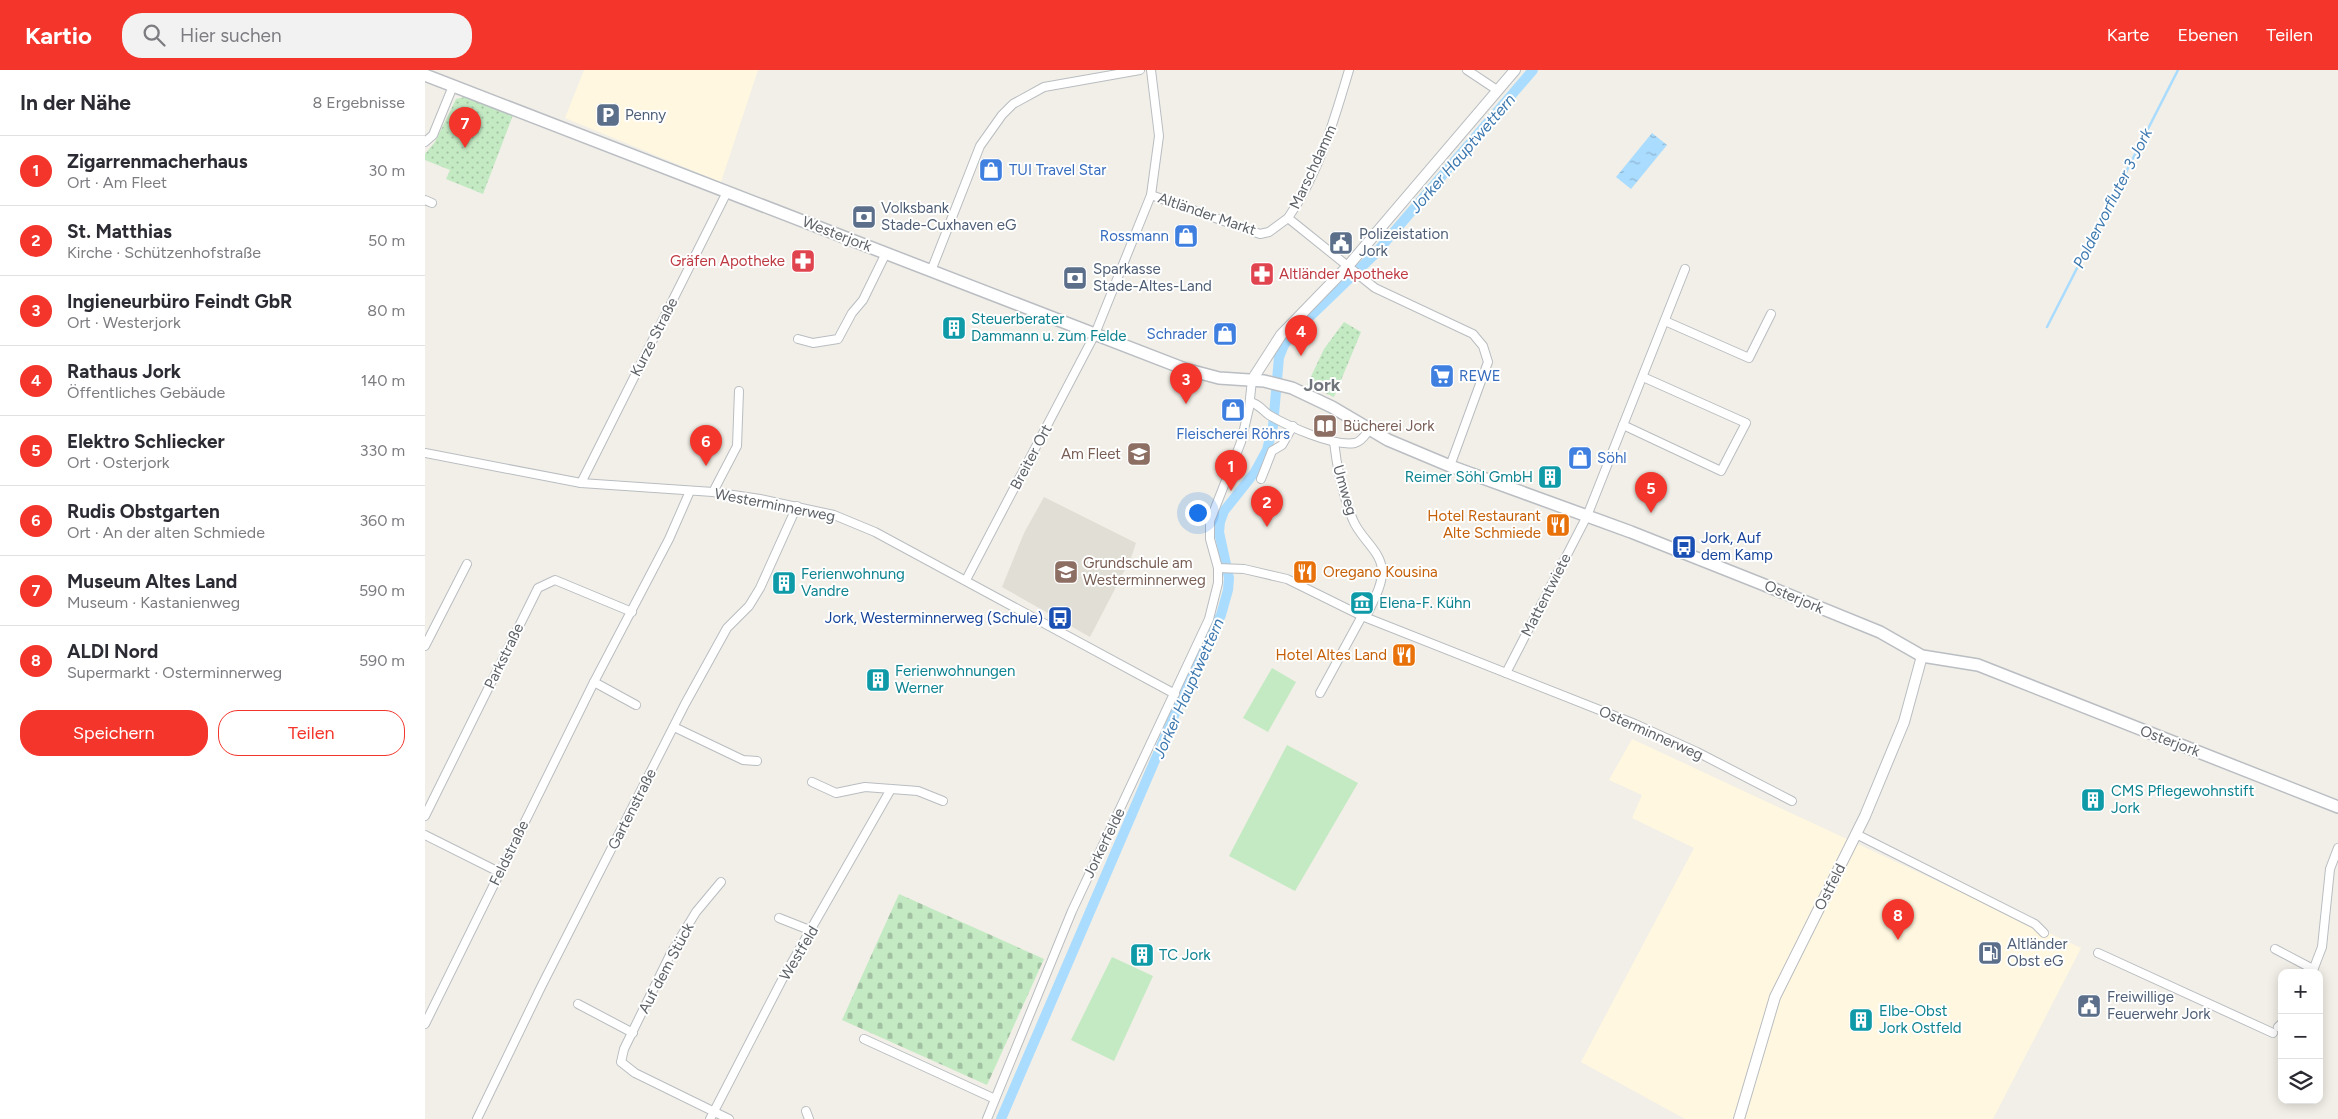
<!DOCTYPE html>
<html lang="de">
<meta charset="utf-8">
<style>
:root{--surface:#fff;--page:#f2f2f3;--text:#2b2b33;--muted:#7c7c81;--line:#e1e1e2;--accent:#f3352b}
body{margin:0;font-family:Figtree,sans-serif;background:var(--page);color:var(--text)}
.controls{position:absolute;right:15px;bottom:15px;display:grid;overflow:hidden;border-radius:10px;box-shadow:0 2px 12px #0003}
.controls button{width:45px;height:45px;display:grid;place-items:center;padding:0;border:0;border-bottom:1px solid var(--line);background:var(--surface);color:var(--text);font:25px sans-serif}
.you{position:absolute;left:772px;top:442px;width:18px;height:18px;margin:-12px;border:4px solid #fff;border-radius:50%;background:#1a73e8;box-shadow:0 0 0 8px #1a73e833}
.badge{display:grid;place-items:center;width:32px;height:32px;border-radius:50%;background:var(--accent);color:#fff;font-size:16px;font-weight:700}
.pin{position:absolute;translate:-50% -41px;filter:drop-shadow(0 1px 2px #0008)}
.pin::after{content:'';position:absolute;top:26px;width:18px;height:15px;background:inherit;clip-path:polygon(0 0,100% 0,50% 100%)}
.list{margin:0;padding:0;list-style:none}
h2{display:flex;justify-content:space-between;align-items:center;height:65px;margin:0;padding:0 20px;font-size:21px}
h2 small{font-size:16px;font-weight:400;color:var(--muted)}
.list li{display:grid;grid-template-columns:32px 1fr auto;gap:15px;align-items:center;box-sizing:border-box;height:70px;padding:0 20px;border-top:1px solid var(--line)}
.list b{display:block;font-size:19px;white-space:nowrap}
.list p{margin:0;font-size:16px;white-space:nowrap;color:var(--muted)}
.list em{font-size:16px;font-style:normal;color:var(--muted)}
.actions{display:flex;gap:10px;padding:15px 20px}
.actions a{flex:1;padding:11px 0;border:1px solid var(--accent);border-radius:20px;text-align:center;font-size:18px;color:var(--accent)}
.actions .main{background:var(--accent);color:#fff}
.icon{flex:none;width:28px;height:28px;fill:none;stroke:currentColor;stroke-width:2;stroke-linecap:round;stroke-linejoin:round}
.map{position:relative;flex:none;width:1913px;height:1049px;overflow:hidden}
header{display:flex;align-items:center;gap:30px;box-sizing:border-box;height:70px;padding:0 25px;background:var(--accent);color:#fff}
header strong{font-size:24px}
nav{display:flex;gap:28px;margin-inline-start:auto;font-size:18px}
.search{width:350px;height:45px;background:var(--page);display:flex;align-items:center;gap:12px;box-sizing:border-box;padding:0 18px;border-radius:20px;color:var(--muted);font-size:19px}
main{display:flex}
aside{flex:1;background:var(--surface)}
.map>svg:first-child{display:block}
</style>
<header>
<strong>Kartio</strong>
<div class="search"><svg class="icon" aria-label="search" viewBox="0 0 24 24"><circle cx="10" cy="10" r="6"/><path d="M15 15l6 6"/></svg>Hier suchen</div>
<nav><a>Karte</a><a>Ebenen</a><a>Teilen</a></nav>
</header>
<main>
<aside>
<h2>In der Nähe<small>8 Ergebnisse</small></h2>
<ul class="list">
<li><span class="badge">1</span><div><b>Zigarrenmacherhaus</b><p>Ort · Am Fleet</p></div><em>30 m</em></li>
<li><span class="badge">2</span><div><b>St. Matthias</b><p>Kirche · Schützenhofstraße</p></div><em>50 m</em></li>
<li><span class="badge">3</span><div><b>Ingieneurbüro Feindt GbR</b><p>Ort · Westerjork</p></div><em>80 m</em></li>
<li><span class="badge">4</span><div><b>Rathaus Jork</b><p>Öffentliches Gebäude</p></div><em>140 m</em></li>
<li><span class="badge">5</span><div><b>Elektro Schliecker</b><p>Ort · Osterjork</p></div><em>330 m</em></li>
<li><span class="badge">6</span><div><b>Rudis Obstgarten</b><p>Ort · An der alten Schmiede</p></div><em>360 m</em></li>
<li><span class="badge">7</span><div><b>Museum Altes Land</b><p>Museum · Kastanienweg</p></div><em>590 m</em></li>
<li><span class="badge">8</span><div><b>ALDI Nord</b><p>Supermarkt · Osterminnerweg</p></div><em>590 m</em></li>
</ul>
<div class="actions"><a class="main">Speichern</a><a>Teilen</a></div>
</aside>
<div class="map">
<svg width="1913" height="1049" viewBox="0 0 1913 1049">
<defs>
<pattern id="grass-dots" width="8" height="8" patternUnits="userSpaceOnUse" patternTransform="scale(1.25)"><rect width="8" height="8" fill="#c4eac3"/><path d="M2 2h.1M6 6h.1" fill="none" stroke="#a2c1a2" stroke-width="1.8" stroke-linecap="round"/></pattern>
<pattern id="cemetery-stones" width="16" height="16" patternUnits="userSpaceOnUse" patternTransform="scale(1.25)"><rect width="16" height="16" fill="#c4eac3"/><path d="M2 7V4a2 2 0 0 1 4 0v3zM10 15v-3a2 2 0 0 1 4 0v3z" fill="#a2c1a2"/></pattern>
<pattern id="water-ripples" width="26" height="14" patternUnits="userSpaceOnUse" patternTransform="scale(1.25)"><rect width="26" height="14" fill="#aadcff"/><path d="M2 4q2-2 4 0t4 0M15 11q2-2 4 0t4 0" fill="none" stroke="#8eb6d2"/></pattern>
</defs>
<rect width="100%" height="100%" fill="#f1efe7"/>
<g fill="#fff7df">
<path d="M159,0H333L296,112L140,48Z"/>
<path d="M1207,669L1656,878L1568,1049H1260L1156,992L1269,778L1207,748L1217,725L1184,710Z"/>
</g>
<path fill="#e1ded5" d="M619,427L711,473L706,488L665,567L577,517L599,463Z"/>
<g fill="url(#grass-dots)">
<path d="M40,27L88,45L58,124L21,109L25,100L0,90V84L10,72L31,29Z"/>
<path d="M919,252L936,262L909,327L882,315L899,279Z"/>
</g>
<path fill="url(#cemetery-stones)" d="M474,824L619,889L562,1015L417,950Z"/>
<g fill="#c4eac3">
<path d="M847,598L871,612L843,662L818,648Z"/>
<path d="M862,675L933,713L870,821L804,786Z"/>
<path d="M687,887L728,906L689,991L646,970Z"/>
</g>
<path fill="url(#water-ripples)" d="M1227,63L1242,75L1206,119L1191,107Z"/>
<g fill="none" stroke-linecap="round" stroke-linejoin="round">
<path stroke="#aadcff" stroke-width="2.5" d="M1622,257L1753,0"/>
<path stroke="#aadcff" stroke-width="10" d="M576,1049L767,604L796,545L803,520L804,508L794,462L795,452L799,441L830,402L842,380L848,356L854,287L859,275L867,264L949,185L1108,0"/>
<defs>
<g id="minor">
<path d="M924,0C909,51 894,103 863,148L950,218L1048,264L1058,276L1063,292L1025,396"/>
<path d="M1042,0L1072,20"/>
<path d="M0,72L8,65L28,16"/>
<path d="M726,125L835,164L844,162L863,148"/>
<path d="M0,130L7,133"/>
<path d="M506,201L555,76L577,45L588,34L619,17L715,0"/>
<path d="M1240,251L1324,288L1346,244"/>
<path d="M373,269L388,273L413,269L427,243L438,230L461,183"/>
<path d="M825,332C834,334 837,340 844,345C863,356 908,377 930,373C937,371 940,365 944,360"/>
<path d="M1198,355L1296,401L1321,353L1218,307"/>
<path d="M909,372C912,398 918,426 928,450C935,468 956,481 957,500C958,515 947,533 941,547"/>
<path d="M0,383L156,413L288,422L335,429L409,445L450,462L750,624"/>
<path d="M836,409L847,381L857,375L868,356"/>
<path d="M156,413L302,122"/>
<path d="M288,422L312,376L314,321"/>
<path d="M793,498L819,499L862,509L937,546L1210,654L1272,682L1367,731"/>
<path d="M541,510L670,264L726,125L734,66L726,0"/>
<path d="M0,576L42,494"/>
<path d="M1081,603L1162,446L1260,199"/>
<path d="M169,612L211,635"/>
<path d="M895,623L937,546"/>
<path d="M249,657L318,690L332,691"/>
<path d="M387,712L411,723L440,717L493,721L518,731"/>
<path d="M0,746L113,518L130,510L207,542"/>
<path d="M1431,764L1610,854L1619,863"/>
<path d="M0,765L74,802"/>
<path d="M296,812L271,842L246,883L199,979L196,992L210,1003L304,1049"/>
<path d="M354,848L387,861"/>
<path d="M1850,879L1888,899"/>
<path d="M1673,883L1848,963"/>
<path d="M1887,903L1897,877L1905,799L1913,778"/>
<path d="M153,934L208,963"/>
<path d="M0,954L169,612L244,469L265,421"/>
<path d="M1853,957L1857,953"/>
<path d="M439,969L570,1029"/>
<path d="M381,1041L384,1049"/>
<path d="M52,1049L116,917L260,634L302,558L324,536L335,518L372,436"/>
<path d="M285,1049L358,908L466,719"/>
<path d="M562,1049L647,841L784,549L793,513V498L785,469V451L816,372L824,338L827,310"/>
</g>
<g id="tertiary">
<path d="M827,310L856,265L923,196L1090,0"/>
<path d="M1314,1049L1350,927L1440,746L1479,652L1497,586"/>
</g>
<path id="secondary" d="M0,5L760,299L794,308L839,311L867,318L907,337L963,370L1025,396L1206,462L1337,514L1455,562L1497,586L1553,595L1913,737"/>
</defs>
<use href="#minor" stroke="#b9bdc1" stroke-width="10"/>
<use href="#tertiary" stroke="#b9bdc1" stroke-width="12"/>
<use href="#secondary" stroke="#babec3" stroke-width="14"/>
<use href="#minor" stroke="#fff" stroke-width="8"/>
<use href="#tertiary" stroke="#fff" stroke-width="10"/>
<use href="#secondary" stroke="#fff" stroke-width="11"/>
</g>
<defs>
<symbol id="parking-square" viewBox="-11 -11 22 22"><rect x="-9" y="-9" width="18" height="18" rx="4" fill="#5c6f8a" stroke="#fff"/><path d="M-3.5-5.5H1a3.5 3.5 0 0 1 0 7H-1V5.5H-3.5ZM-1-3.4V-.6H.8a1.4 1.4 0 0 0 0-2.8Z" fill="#fff"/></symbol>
<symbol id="shop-square" viewBox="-11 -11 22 22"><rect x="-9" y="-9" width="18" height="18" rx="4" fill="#3f7fe0" stroke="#fff"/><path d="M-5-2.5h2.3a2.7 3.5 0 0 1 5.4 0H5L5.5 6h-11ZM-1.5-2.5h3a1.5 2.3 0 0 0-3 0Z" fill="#fff"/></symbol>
<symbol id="bank-square" viewBox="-11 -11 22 22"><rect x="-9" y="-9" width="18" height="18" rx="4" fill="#5c6f8a" stroke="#fff"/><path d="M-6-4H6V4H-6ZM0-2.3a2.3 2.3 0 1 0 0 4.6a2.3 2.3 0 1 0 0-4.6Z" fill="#fff"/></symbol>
<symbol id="civic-square" viewBox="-11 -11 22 22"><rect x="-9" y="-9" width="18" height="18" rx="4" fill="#5c6f8a" stroke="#fff"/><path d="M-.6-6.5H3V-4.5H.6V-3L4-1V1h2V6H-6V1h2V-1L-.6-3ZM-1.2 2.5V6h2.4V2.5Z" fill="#fff"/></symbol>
<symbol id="pharmacy-square" viewBox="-11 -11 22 22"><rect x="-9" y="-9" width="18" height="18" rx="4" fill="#e0444e" stroke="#fff"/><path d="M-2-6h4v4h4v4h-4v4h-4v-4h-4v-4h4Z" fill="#fff"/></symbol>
<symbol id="building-square" viewBox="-11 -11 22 22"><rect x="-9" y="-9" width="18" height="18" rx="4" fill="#0f9aa8" stroke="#fff"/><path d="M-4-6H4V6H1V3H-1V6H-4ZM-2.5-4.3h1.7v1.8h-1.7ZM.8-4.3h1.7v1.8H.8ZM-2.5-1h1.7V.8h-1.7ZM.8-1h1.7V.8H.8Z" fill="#fff"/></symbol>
<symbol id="supermarket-square" viewBox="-11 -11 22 22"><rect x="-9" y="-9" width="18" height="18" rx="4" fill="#3f7fe0" stroke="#fff"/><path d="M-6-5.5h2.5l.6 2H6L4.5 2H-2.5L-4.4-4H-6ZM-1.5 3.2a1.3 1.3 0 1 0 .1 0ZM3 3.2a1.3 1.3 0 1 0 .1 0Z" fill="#fff"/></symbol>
<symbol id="library-square" viewBox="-11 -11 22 22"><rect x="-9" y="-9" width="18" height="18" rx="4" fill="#8d6e63" stroke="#fff"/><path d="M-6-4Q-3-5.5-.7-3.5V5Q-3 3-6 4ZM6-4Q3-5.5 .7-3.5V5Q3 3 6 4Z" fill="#fff"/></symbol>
<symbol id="school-square" viewBox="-11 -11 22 22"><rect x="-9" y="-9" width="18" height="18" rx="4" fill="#8d6e63" stroke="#fff"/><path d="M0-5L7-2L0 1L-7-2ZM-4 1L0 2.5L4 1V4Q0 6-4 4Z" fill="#fff"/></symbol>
<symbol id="restaurant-square" viewBox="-11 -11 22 22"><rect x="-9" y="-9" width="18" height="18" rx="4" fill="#e8710a" stroke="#fff"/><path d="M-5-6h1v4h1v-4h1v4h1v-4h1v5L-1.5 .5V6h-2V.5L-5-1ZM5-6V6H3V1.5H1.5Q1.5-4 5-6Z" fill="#fff"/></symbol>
<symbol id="bus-square" viewBox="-11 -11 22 22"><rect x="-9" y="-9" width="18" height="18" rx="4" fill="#1a4fb4" stroke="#fff"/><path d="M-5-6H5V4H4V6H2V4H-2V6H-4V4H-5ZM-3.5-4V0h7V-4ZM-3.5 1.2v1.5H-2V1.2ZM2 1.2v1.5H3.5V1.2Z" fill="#fff"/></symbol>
<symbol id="museum-square" viewBox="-11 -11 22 22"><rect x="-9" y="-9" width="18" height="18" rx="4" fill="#0f9aa8" stroke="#fff"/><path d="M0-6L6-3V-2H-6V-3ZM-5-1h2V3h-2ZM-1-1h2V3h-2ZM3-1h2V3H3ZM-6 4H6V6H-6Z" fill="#fff"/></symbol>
<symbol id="fuel-square" viewBox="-11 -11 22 22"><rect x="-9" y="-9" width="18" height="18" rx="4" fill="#5c6f8a" stroke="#fff"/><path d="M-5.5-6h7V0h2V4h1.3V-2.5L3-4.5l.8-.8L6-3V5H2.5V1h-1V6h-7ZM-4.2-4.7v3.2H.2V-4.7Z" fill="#fff"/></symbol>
</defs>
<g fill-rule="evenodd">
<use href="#parking-square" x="169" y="31" width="28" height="28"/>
<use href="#shop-square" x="552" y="86" width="28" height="28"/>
<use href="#bank-square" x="425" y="133" width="28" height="28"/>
<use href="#shop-square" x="747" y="152" width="28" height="28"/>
<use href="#civic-square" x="902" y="159" width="28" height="28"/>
<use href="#pharmacy-square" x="364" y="177" width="28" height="28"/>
<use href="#pharmacy-square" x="823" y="190" width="28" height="28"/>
<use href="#bank-square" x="636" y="194" width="28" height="28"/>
<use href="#building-square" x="515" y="244" width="28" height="28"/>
<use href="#shop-square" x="786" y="250" width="28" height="28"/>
<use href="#supermarket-square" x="1003" y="292" width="28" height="28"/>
<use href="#shop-square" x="794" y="326" width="28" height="28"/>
<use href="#library-square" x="886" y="342" width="28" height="28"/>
<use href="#school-square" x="700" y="370" width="28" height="28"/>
<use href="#shop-square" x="1141" y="374" width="28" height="28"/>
<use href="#building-square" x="1111" y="393" width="28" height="28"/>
<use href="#restaurant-square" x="1119" y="441" width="28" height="28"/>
<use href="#bus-square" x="1245" y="463" width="28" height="28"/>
<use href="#school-square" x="627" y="488" width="28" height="28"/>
<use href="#restaurant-square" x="866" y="488" width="28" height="28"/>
<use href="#building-square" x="345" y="499" width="28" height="28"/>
<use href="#museum-square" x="923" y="519" width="28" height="28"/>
<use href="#bus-square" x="621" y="534" width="28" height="28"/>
<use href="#restaurant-square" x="965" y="571" width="28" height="28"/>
<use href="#building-square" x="439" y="596" width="28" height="28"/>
<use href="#building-square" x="1654" y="716" width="28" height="28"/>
<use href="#fuel-square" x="1551" y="869" width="28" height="28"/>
<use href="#building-square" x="703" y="871" width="28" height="28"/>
<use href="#civic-square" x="1650" y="922" width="28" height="28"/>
<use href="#building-square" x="1422" y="936" width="28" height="28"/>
</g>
<g text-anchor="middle" stroke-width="4" stroke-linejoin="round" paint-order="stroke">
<g font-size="15" fill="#4e5e75" stroke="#fff" text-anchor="start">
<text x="200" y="50">Penny</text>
<text x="456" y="143">Volksbank<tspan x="456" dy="17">Stade-Cuxhaven eG</tspan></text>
<text x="934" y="169">Polizeistation<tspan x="934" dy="17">Jork</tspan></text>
<text x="668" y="204">Sparkasse<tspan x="668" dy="17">Stade-Altes-Land</tspan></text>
<text x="1582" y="879">Altländer<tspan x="1582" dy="17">Obst eG</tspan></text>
<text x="1682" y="932">Freiwillige<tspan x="1682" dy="17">Feuerwehr Jork</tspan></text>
</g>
<g font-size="15" fill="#5e6368" stroke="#fff">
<text transform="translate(888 97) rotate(-65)" y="5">Marschdamm</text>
<text transform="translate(782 144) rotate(19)" y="5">Altländer Markt</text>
<text transform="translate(412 164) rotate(21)" y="5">Westerjork</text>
<text transform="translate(229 267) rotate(-63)" y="5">Kurze Straße</text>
<text transform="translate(606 387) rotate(-62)" y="5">Breiter Ort</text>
<text transform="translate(920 420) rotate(74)" y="5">Umweg</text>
<text transform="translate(350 435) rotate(11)" y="5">Westerminnerweg</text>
<text transform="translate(1121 525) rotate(-63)" y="5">Mattentwiete</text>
<text transform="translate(1369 527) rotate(23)" y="5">Osterjork</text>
<text transform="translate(79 586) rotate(-64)" y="5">Parkstraße</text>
<text transform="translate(1226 663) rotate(24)" y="5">Osterminnerweg</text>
<text transform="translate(1745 671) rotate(21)" y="5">Osterjork</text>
<text transform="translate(207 739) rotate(-63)" y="5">Gartenstraße</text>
<text transform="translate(679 773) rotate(-64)" y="5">Jorkerfelde</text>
<text transform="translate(84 783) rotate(-64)" y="5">Feldstraße</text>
<text transform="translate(1405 817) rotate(-63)" y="5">Ostfeld</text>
<text transform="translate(374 883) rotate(-59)" y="5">Westfeld</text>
<text transform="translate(241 898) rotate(-62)" y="5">Auf dem Stück</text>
</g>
<g font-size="15" fill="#366cbe" stroke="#fff" text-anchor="start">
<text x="584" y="105">TUI Travel Star</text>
<text x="744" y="171" text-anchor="end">Rossmann</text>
<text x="782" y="269" text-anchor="end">Schrader</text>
<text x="1034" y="311">REWE</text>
<text x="808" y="369" text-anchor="middle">Fleischerei Röhrs</text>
<text x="1172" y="393">Söhl</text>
</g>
<g font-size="15" fill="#be3a42" stroke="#fff" text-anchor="end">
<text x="360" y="196">Gräfen Apotheke</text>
<text x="854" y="209" text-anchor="start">Altländer Apotheke</text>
</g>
<g font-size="15" fill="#0d838f" stroke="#fff" text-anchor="start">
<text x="546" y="254">Steuerberater<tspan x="546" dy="17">Dammann u. zum Felde</tspan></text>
<text x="1108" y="412" text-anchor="end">Reimer Söhl GmbH</text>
<text x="376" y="509">Ferienwohnung<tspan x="376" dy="17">Vandre</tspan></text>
<text x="954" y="538">Elena-F. Kühn</text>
<text x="470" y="606">Ferienwohnungen<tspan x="470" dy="17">Werner</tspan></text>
<text x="1686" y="726">CMS Pflegewohnstift<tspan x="1686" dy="17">Jork</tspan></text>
<text x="734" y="890">TC Jork</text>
<text x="1454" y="946">Elbe-Obst<tspan x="1454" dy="17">Jork Ostfeld</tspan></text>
</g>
<g font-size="15" fill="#785e54" stroke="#fff" text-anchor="start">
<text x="918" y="361">Bücherei Jork</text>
<text x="696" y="389" text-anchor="end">Am Fleet</text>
<text x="658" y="498">Grundschule am<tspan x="658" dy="17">Westerminnerweg</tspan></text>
</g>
<g font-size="15" fill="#c56008" stroke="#fff" text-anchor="end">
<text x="1116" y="451">Hotel Restaurant<tspan x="1116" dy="17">Alte Schmiede</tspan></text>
<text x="898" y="507" text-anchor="start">Oregano Kousina</text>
<text x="962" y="590">Hotel Altes Land</text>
</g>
<g font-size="15" fill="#164399" stroke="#fff" text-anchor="start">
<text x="1276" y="473">Jork, Auf<tspan x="1276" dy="17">dem Kamp</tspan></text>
<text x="618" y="553" text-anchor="end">Jork, Westerminnerweg (Schule)</text>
</g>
<g font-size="16" font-style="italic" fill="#3c78af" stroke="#fff">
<text transform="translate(1037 83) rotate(-49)" y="6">Jorker Hauptwettern</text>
<text transform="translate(1687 128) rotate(-63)" y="6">Poldervorfluter 3 Jork</text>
<text transform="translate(763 618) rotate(-66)" y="6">Jorker Hauptwettern</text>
</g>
<g font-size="18" font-weight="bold" fill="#6f757a" stroke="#fff">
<text x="897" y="321">Jork</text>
</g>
</g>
</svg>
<div class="controls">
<button>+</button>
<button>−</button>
<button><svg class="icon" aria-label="layers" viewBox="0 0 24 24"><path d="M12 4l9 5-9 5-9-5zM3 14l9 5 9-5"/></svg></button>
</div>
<div class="you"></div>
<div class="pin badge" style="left:806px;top:421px">1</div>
<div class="pin badge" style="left:842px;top:457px">2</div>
<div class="pin badge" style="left:761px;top:334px">3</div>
<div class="pin badge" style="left:876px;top:286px">4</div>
<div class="pin badge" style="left:1226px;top:443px">5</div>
<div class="pin badge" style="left:281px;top:396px">6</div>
<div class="pin badge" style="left:40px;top:78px">7</div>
<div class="pin badge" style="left:1473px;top:870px">8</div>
</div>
</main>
